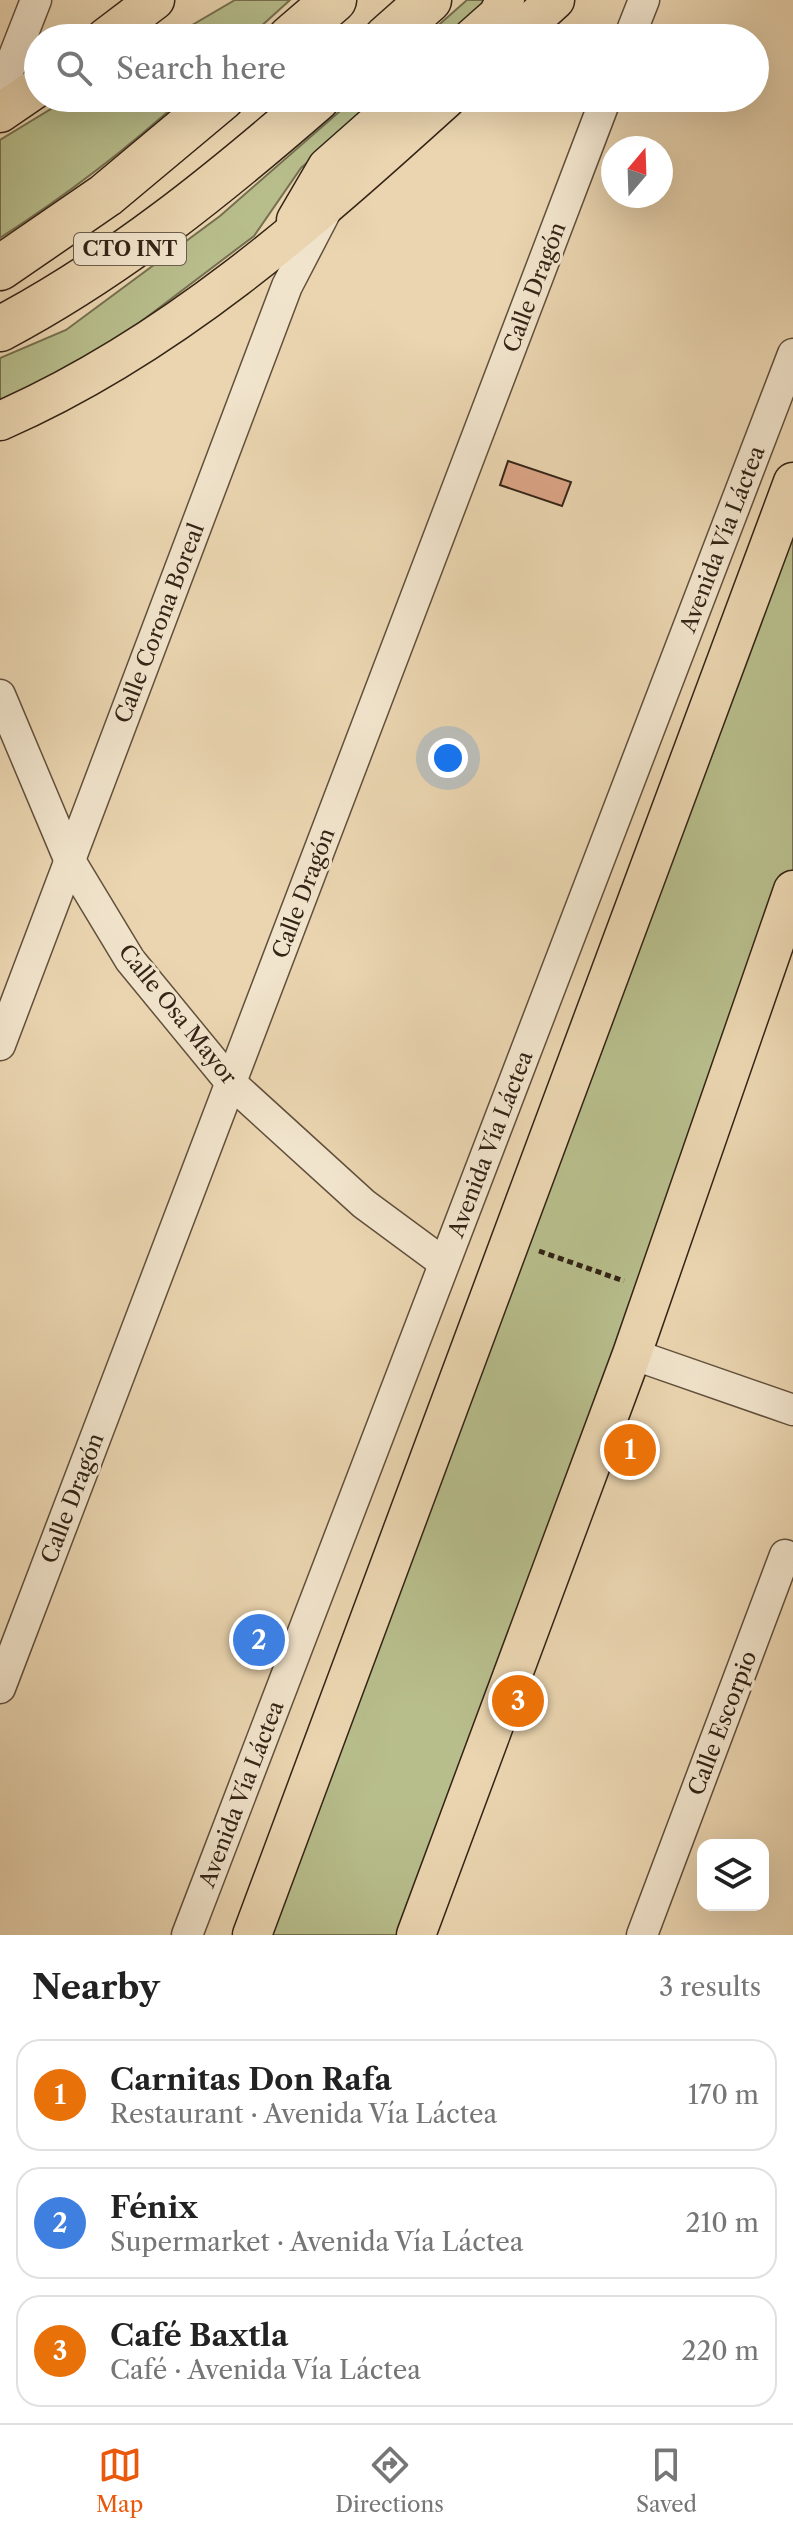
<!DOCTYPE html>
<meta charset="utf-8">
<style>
:root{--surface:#fff;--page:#f2f2f2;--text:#222;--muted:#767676;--line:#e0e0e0;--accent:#ea580c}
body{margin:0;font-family:"Libre Caslon Text",serif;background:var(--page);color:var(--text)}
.controls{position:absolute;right:24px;bottom:24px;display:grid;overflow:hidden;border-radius:16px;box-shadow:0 8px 32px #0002}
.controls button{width:72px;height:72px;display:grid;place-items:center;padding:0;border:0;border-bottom:2px solid var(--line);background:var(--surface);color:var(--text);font:40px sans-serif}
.compass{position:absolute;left:601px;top:136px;width:72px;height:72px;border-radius:50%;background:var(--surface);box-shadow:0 8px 32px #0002;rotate:19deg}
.you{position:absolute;left:448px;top:758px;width:28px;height:28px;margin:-20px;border:6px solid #fff;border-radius:50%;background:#1a73e8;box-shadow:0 0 0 12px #1a73e833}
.badge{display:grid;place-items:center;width:52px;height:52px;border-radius:50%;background:var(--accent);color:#fff;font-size:26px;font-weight:700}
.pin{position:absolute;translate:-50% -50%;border:4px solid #fff;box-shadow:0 2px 8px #0006}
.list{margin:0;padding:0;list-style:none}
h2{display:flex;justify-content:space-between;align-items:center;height:104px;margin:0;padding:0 32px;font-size:34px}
h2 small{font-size:26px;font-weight:400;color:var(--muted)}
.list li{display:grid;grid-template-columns:52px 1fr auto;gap:24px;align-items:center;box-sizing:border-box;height:112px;margin:0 16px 16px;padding:0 16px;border:2px solid var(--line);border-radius:24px}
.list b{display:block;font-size:30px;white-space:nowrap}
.list p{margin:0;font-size:26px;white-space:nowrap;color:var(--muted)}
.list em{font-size:26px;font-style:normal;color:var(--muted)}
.icon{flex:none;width:44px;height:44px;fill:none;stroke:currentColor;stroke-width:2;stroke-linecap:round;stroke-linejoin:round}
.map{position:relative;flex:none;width:793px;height:1935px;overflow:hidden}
.search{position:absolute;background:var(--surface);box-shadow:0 8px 32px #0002;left:24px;right:24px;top:24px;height:88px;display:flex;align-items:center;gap:20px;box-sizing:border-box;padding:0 28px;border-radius:44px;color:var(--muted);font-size:30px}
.sheet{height:488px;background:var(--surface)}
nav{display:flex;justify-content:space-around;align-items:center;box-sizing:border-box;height:112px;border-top:2px solid var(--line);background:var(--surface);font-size:22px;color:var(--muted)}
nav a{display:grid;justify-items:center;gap:4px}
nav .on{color:var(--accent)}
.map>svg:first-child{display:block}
</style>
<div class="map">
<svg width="793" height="1935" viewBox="0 0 793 1935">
<rect width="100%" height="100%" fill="#ead5b0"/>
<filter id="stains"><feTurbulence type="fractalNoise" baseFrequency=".0025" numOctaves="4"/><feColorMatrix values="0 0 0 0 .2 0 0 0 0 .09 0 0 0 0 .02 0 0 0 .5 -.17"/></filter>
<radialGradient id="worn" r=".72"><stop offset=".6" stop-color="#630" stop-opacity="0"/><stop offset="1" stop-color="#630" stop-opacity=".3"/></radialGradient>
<g fill="#b7bd8b" stroke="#767050" stroke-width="2">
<path d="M235,0H290L248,38H170Z"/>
<path d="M467,0H485L484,9L451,38H424Z"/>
<path d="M69,98H183C126,150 65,196 0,238V140Z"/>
<path d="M355,98H382L301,168L254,236L81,367L0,401V358L66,330L220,216Z"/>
<path d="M793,535V871L405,1935H270Z"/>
</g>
<path fill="#dca587" stroke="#342416" stroke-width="2" d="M508,461L571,482L562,506L500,485Z"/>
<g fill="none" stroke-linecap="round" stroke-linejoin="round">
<defs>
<g id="minor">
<path d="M629,38L644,0"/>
<path d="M0,92L36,0"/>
<path d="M0,695L69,859L130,960L231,1083L364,1204L444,1263"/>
<path d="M0,1045L287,286L327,209"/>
<path d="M632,1354L793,1410"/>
<path d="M0,1688L606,98"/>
<path d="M187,1935L793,354"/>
<path d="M642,1935L785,1555"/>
</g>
<g id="major">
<path d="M105,38L155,0"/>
<path d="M472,38L498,15L505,0"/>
<path d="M513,38L555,0"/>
<path d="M0,113L38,87"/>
<path d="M296,220L327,167L405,98"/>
<path d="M0,421C171,346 310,222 447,98"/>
<path d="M252,1935L793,482"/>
<path d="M416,1935L632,1354L793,890"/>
</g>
<g id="highway">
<path d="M290,38L334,0"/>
<path d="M386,38L429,0"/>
<path d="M0,268L106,195L222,98"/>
<path d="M0,329C117,267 218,185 318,98"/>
</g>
</defs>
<use href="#minor" stroke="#62503c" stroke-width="33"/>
<use href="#major" stroke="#342416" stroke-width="41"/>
<use href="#highway" stroke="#342416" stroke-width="47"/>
<path stroke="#342416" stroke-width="5" stroke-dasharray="6 4" stroke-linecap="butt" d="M539,1251L624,1281"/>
<use href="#minor" stroke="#f1e4cc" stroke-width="30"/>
<use href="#major" stroke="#ead5b0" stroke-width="38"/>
<use href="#highway" stroke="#ead5b0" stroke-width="44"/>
</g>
<g text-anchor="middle" stroke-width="6" stroke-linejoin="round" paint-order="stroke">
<rect fill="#f1e4cc" stroke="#6d5e4d" stroke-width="2" x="74" y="233" width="112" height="32" rx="6"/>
<g font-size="20" font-weight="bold" fill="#342416">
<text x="130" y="256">CTO INT</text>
</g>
<g font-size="22" fill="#342416" stroke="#f1e4cc">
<text transform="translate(534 287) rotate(-69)" y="8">Calle Dragón</text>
<text transform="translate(722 539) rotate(-69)" y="8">Avenida Vía Láctea</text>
<text transform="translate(159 623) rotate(-69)" y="8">Calle Corona Boreal</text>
<text transform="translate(303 893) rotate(-69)" y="8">Calle Dragón</text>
<text transform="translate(178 1014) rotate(51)" y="8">Calle Osa Mayor</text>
<text transform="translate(490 1144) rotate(-69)" y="8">Avenida Vía Láctea</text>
<text transform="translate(72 1498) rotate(-69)" y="8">Calle Dragón</text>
<text transform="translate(722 1723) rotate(-69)" y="8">Calle Escorpio</text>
<text transform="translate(241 1794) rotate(-69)" y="8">Avenida Vía Láctea</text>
</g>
</g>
<rect width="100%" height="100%" filter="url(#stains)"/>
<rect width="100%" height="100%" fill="url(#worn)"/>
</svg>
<div class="controls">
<button><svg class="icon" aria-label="layers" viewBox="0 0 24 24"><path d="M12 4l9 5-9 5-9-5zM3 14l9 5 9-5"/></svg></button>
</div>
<svg class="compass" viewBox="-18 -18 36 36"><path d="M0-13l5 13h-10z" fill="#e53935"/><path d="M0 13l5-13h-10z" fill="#767676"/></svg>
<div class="you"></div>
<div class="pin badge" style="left:630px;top:1450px;background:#e8710a">1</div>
<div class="pin badge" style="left:259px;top:1640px;background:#3f7fe0">2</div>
<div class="pin badge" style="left:518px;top:1701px;background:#e8710a">3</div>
<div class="search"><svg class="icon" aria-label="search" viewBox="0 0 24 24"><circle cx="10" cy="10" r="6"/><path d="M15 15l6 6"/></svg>Search here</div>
</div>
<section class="sheet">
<h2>Nearby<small>3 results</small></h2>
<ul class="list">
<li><span class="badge" style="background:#e8710a">1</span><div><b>Carnitas Don Rafa</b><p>Restaurant · Avenida Vía Láctea</p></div><em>170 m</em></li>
<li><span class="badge" style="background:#3f7fe0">2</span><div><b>Fénix</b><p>Supermarket · Avenida Vía Láctea</p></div><em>210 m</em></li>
<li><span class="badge" style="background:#e8710a">3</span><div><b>Café Baxtla</b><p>Café · Avenida Vía Láctea</p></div><em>220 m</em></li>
</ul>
</section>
<nav>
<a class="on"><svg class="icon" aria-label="map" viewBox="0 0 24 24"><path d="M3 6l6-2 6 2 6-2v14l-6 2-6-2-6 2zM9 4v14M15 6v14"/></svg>Map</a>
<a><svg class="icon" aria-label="directions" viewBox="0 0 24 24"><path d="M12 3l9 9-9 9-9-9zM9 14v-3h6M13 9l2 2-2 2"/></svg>Directions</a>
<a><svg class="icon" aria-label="saved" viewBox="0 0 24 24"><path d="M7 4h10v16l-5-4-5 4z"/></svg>Saved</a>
</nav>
